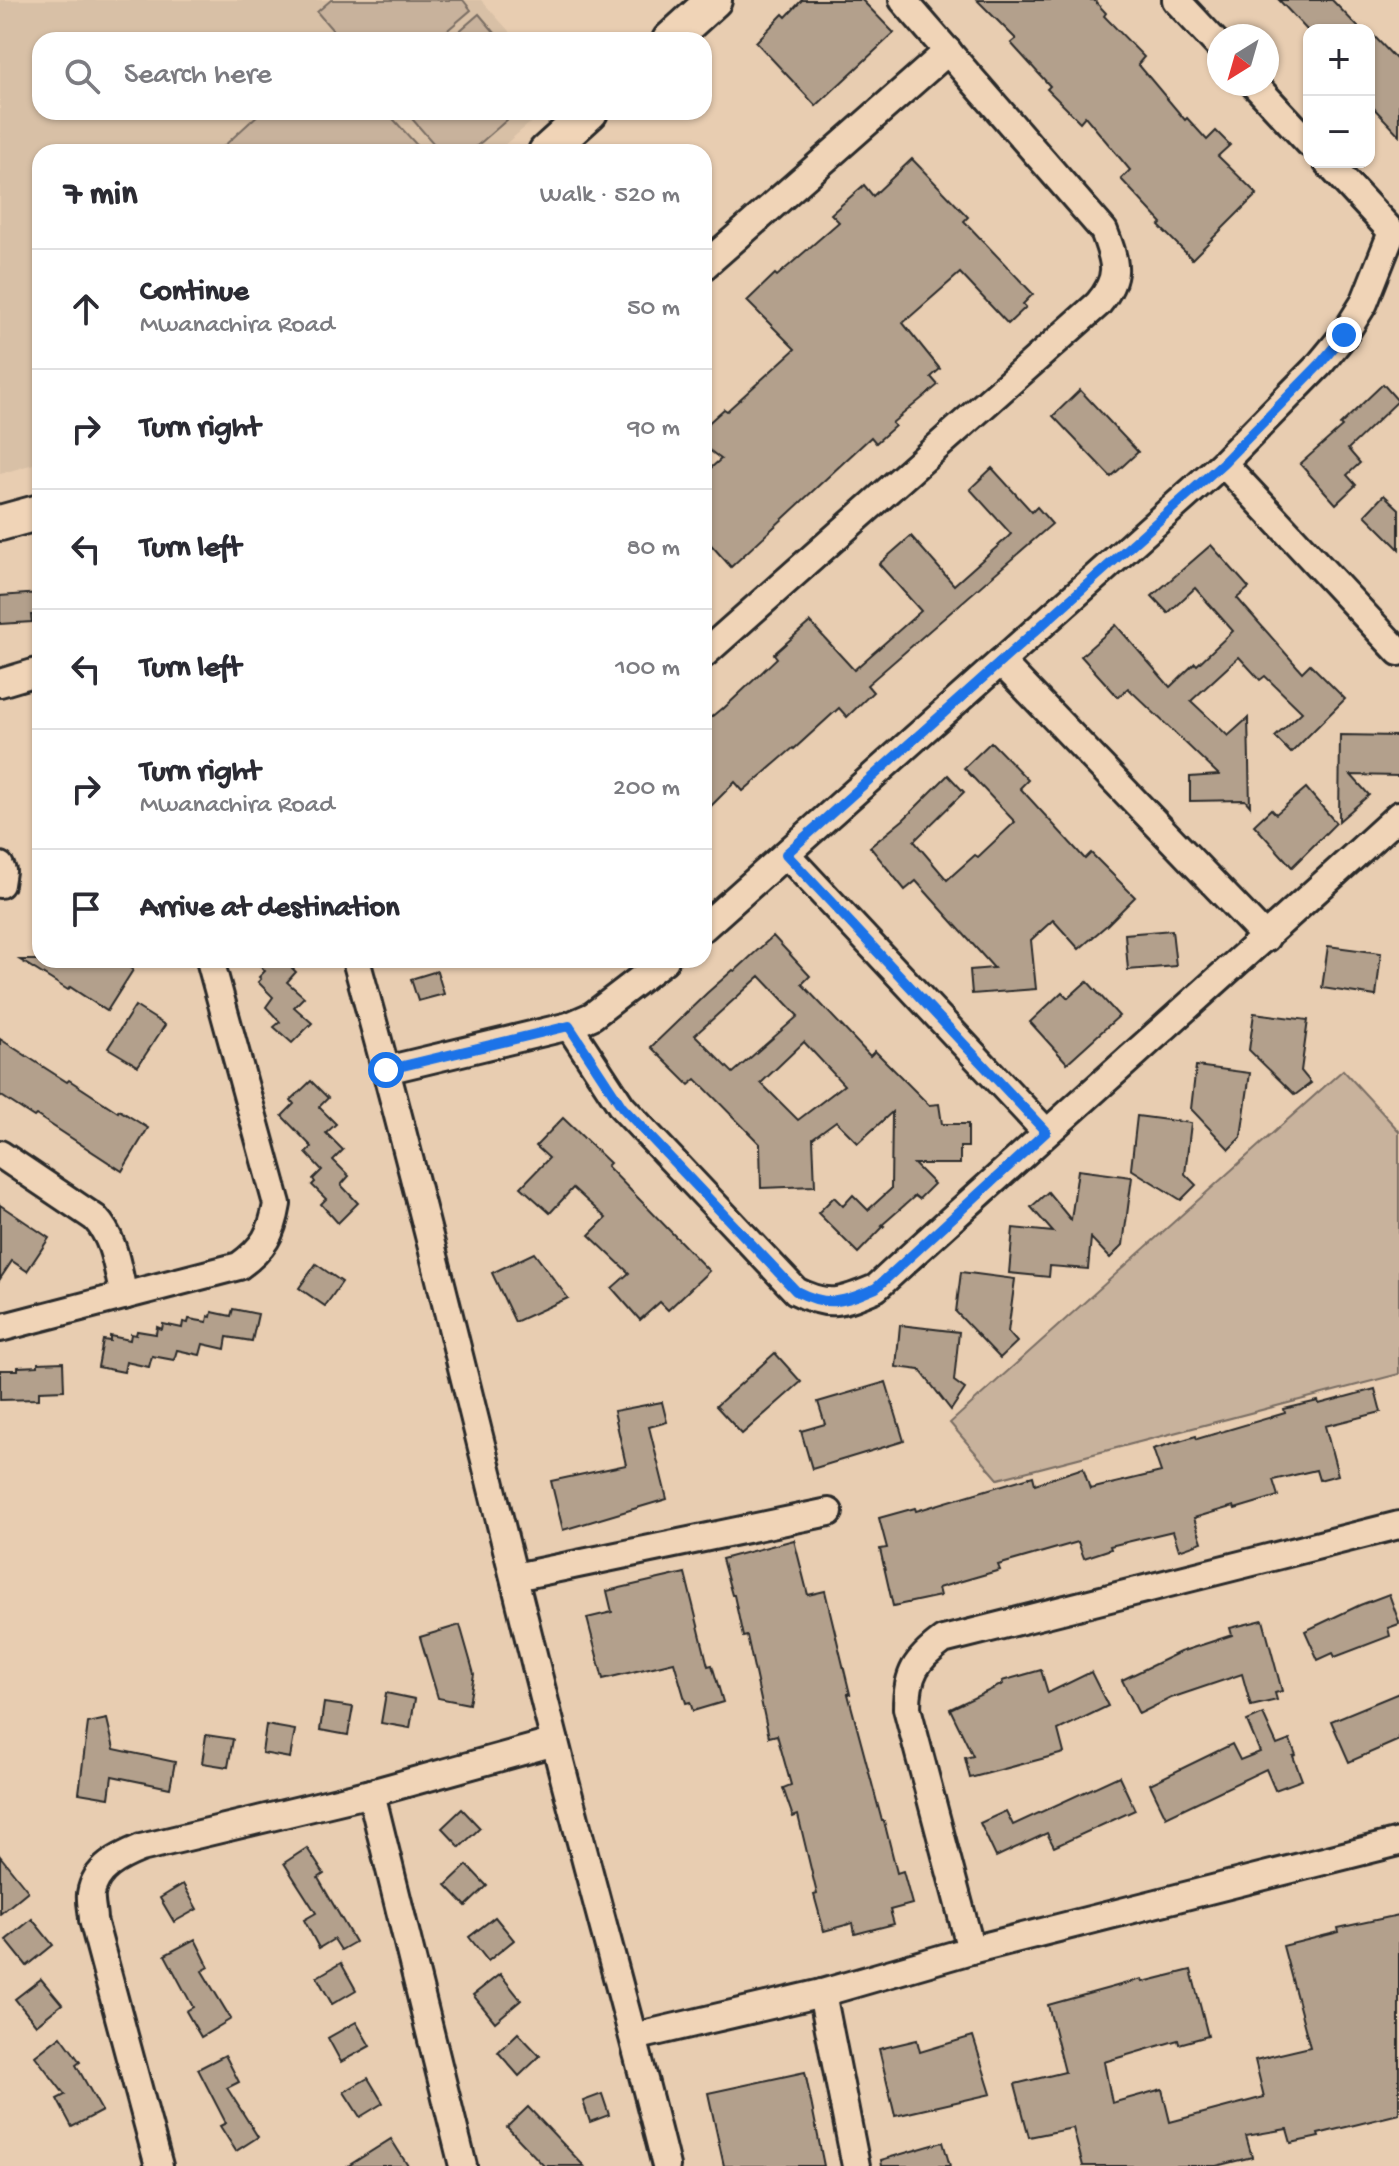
<!DOCTYPE html>
<meta charset="utf-8">
<style>
:root{--surface:#fff;--page:#f7f7f7;--text:#2b2b33;--muted:#7c7c81;--line:#e1e1e2}
body{margin:0;font-family:"Gochi Hand",sans-serif;background:var(--page);color:var(--text)}
.controls{position:absolute;right:24px;top:24px;display:grid;overflow:hidden;border-radius:16px;box-shadow:0 2px 6px #0004}
.controls button{width:72px;height:72px;display:grid;place-items:center;padding:0;border:0;border-bottom:2px solid var(--line);background:var(--surface);color:var(--text);font:40px sans-serif}
.compass{position:absolute;left:1207px;top:24px;width:72px;height:72px;border-radius:50%;background:var(--surface);box-shadow:0 2px 6px #0004;rotate:217deg}
.stop{position:absolute;width:24px;height:24px;margin:-18px;border:6px solid #1a73e8;border-radius:50%;background:#fff}
.stop.end{background:#1a73e8;border-color:#fff;box-shadow:0 2px 8px #0008}
.list{margin:0;padding:0;list-style:none}
h2{display:flex;justify-content:space-between;align-items:center;height:104px;margin:0;padding:0 32px;font-size:34px}
h2 small{font-size:26px;font-weight:400;color:var(--muted)}
.list li{display:grid;grid-template-columns:52px 1fr auto;gap:24px;align-items:center;box-sizing:border-box;height:120px;padding:0 32px;border-top:2px solid var(--line)}
.list b{display:block;font-size:30px;white-space:nowrap}
.list p{margin:0;font-size:26px;white-space:nowrap;color:var(--muted)}
.list em{font-size:26px;font-style:normal;color:var(--muted)}
.icon{flex:none;width:44px;height:44px;fill:none;stroke:currentColor;stroke-width:2;stroke-linecap:round;stroke-linejoin:round}
.map{position:relative;flex:none;width:1399px;height:2166px;overflow:hidden}
.search{position:absolute;background:var(--surface);box-shadow:0 2px 6px #0004;left:32px;top:32px;width:680px;height:88px;display:flex;align-items:center;gap:20px;box-sizing:border-box;padding:0 28px;border-radius:24px;color:var(--muted);font-size:30px}
.panel{position:absolute;background:var(--surface);box-shadow:0 2px 6px #0004;left:32px;top:144px;width:680px;height:824px;border-radius:24px}
.map>svg:first-child{display:block}
</style>
<div class="map">
<svg width="1399" height="2166" viewBox="0 0 1399 2166">
<rect width="100%" height="100%" fill="#e8cdb1"/>
<filter id="ink" filterUnits="userSpaceOnUse"><feTurbulence type="fractalNoise" baseFrequency=".0125" numOctaves="2"/><feDisplacementMap in="SourceGraphic" scale="16" xChannelSelector="R" yChannelSelector="G"/><feConvolveMatrix kernelMatrix="1 2 1 2 8 2 1 2 1" color-interpolation-filters="sRGB"/></filter>
<g filter="url(#ink)">
<path fill="#d8c0a6" d="M0,0H481L517,40H40V112H543L496,152H40V462L0,474Z"/>
<g fill="#c8b29c" stroke="#7a6e64" stroke-width="2">
<path d="M331,0H463L471,10L436,40H341L317,12Z"/>
<path d="M479,14L501,40H449Z"/>
<path d="M261,112H387L423,152H229L224,146Z"/>
<path d="M406,112H516L470,152H441Z"/>
<path d="M1343,1070L1399,1131V1374L998,1479L950,1423Z"/>
</g>
<g fill="#b3a08c" stroke="#2b2b2b" stroke-width="2" fill-rule="evenodd">
<path d="M802,0H862L894,33L816,106L756,42L783,14L786,17Z"/>
<path d="M977,0H1094L1106,13L1104,16L1144,57L1138,64L1185,120L1187,118L1207,140L1216,131L1230,145L1218,156L1257,194L1192,259L1159,226L1162,223L1121,179L1130,170L1085,116L1080,122L1047,89L1050,86L1011,43L1016,39Z"/>
<path d="M1279,0H1332L1361,30H1307Z"/>
<path d="M1369,31L1399,62V135L1369,103Z"/>
<path d="M912,159L968,217L964,221L1033,294L1023,304L1026,307L1008,324L960,273L903,323L940,369L931,377L938,385L892,423L895,426L876,443L871,437L731,567L704,537V474L721,459L704,446V427L724,409L727,411L795,349L747,301L775,274L777,276L839,222L831,214L864,185L873,196Z"/>
<path d="M1383,384L1398,401L1348,449L1360,463L1347,475L1356,485L1336,504L1300,464L1342,427L1340,425Z"/>
<path d="M1080,390L1138,452L1111,477L1053,416Z"/>
<path d="M992,468L1032,512L1037,507L1052,524L867,685L873,692L847,717L839,708L794,749L793,748L743,791L735,782L704,813V723L722,708L723,709L777,658L774,654L810,622L854,670L921,611L879,564L911,536L954,585L1008,537L1011,534L970,489Z"/>
<path d="M1384,495L1399,509V549L1365,515Z"/>
<path d="M1211,545L1249,588L1237,598L1302,672L1310,664L1345,699L1291,753L1275,737L1302,712L1265,676L1260,680L1239,657L1191,701L1228,736L1248,718L1250,806L1245,800L1190,801V777L1219,775L1128,688L1118,697L1081,656L1116,625L1170,687L1195,663L1197,665L1233,631L1195,588L1168,613L1152,596Z"/>
<path d="M40,593V615H31L32,622L0,624V596Z"/>
<path d="M1340,735L1399,736V776L1351,775L1369,795L1339,821Z"/>
<path d="M991,742L1028,780L1020,788L1085,859L1091,853L1135,897L1107,925L1079,949L1053,920L1031,940L1036,989L972,994L970,970L994,968L916,881L905,890L870,847L903,820L948,775L964,792L914,841L947,880L975,855L978,857L1015,822L964,768Z"/>
<path d="M1306,788L1336,823L1292,867L1254,825L1271,809L1276,814Z"/>
<path d="M1172,930L1176,966L1128,970L1125,934Z"/>
<path d="M773,936L810,976L802,984L870,1056L875,1051L929,1105L939,1104L942,1124H968V1147H960V1164H914L934,1184L919,1199L915,1196L882,1225L884,1226L858,1253L818,1213L834,1197L843,1206L853,1195L868,1210L891,1189L892,1112L858,1143L836,1121L813,1138L815,1186L761,1188L760,1144L696,1079L689,1085L651,1047L707,993L733,970L735,971ZM760,976L798,1016L733,1073L695,1035ZM804,1042L844,1085L798,1120L761,1083Z"/>
<path d="M1328,946L1381,953L1376,996L1322,988Z"/>
<path d="M20,960H118L133,970L107,1011L70,987L68,990Z"/>
<path d="M255,960H284L296,972L287,982L304,997L294,1007L312,1023L292,1043L274,1027L280,1022L266,1007L273,997L258,982L261,979L259,977L265,971Z"/>
<path d="M437,971L444,994L418,1001L411,979Z"/>
<path d="M1087,981L1119,1016L1067,1063L1030,1022L1062,992L1068,998Z"/>
<path d="M135,1006L165,1025L138,1066L108,1048Z"/>
<path d="M1254,1013L1308,1020L1301,1071L1311,1083L1295,1095L1249,1050Z"/>
<path d="M0,1039L67,1082L69,1080L118,1112L119,1110L148,1128L122,1171L36,1115L34,1117L0,1095Z"/>
<path d="M1196,1066L1250,1073L1241,1137L1229,1149L1191,1109Z"/>
<path d="M311,1081L328,1098L319,1107L336,1124L326,1133L343,1150L333,1160L349,1176L341,1185L358,1203L338,1223L321,1204L326,1199L312,1185L315,1182L313,1179L322,1170L306,1153L312,1147L282,1116L294,1104L291,1100Z"/>
<path d="M1137,1116L1191,1123L1185,1174L1196,1185L1181,1200L1131,1169Z"/>
<path d="M563,1118L610,1163L607,1166L709,1271L668,1310L660,1302L640,1320L612,1288L629,1273L589,1235L606,1218L573,1188L550,1213L521,1187L549,1158L536,1146Z"/>
<path d="M1078,1170L1132,1177L1123,1245L1110,1258L1091,1238L1088,1269L1050,1266L1049,1277L1009,1273L1013,1228L1053,1232L1031,1207L1048,1192L1071,1220Z"/>
<path d="M0,1205L49,1238L27,1271L12,1261L0,1279Z"/>
<path d="M534,1253L568,1298L515,1322L492,1273Z"/>
<path d="M316,1264L342,1282L325,1306L299,1288Z"/>
<path d="M961,1272L1015,1279L1008,1332L1017,1342L1000,1358L956,1312Z"/>
<path d="M233,1309L258,1314L252,1341L227,1337L225,1349L203,1344L200,1355L177,1350L174,1360L152,1356L149,1367L126,1362L124,1372L98,1367L103,1340L110,1341V1336L130,1340L131,1334L136,1335L137,1331L156,1334L157,1327L162,1329L163,1324L182,1328L183,1322L188,1323L189,1319L207,1322L208,1316L211,1317L212,1312L231,1316Z"/>
<path d="M900,1325L959,1332L954,1381L965,1389L951,1410L920,1370L896,1367Z"/>
<path d="M775,1353L801,1382L742,1434L716,1406Z"/>
<path d="M63,1362L64,1390L39,1391V1399L0,1400V1370H18V1367L38,1366V1363Z"/>
<path d="M886,1382L904,1441L812,1469L801,1431L825,1424L818,1402Z"/>
<path d="M1375,1389L1381,1412L1325,1426L1338,1475L1319,1480L1316,1470L1273,1480L1278,1496L1235,1509L1234,1506L1194,1518L1202,1542L1179,1550L1173,1531L1110,1546L1111,1549L1084,1558L1078,1542L998,1565L1000,1570L938,1588L940,1596L893,1606L880,1549L887,1548L879,1518L915,1508L916,1511L1033,1476L1035,1484L1083,1468L1090,1489L1161,1472L1153,1449L1196,1436L1197,1439L1285,1413L1284,1409L1318,1401L1319,1404Z"/>
<path d="M662,1402L667,1422L649,1427L667,1499L563,1530L551,1481L626,1465L614,1411Z"/>
<path d="M794,1540L808,1595L825,1591L850,1694H848L882,1821H884L897,1873L903,1871L912,1904L890,1910L894,1924L855,1934L853,1923L824,1931L814,1895L817,1894L798,1815L793,1817L783,1788L791,1785L777,1735L769,1737L747,1636L743,1637L734,1595H732L722,1559Z"/>
<path d="M685,1573L708,1666L712,1665L723,1702L693,1711L690,1702L686,1703L674,1662L603,1679L587,1618L612,1612L607,1591Z"/>
<path d="M1389,1594L1399,1622V1624L1388,1628L1390,1636L1335,1657L1333,1653L1318,1660L1305,1631L1360,1605Z"/>
<path d="M1263,1620L1282,1691L1275,1693L1277,1700L1251,1706L1242,1674L1171,1698L1139,1714L1122,1680L1180,1652L1232,1635L1230,1628Z"/>
<path d="M460,1625L474,1674L469,1704L438,1698L420,1637Z"/>
<path d="M1041,1670L1048,1693L1091,1672L1108,1706L1058,1730L1064,1753L970,1778L965,1758L973,1756L950,1709L1003,1684L1002,1681Z"/>
<path d="M386,1693L415,1699L410,1728L381,1723Z"/>
<path d="M1399,1693V1740L1349,1762L1331,1721Z"/>
<path d="M324,1703L353,1707L348,1735L320,1730Z"/>
<path d="M1263,1714L1277,1745L1290,1740L1296,1755L1293,1756L1302,1780L1275,1790L1266,1769L1166,1817L1150,1784L1232,1744L1240,1760L1260,1752L1247,1721Z"/>
<path d="M107,1719L114,1749L175,1762L170,1788L112,1776L109,1798L79,1793L88,1723Z"/>
<path d="M266,1725L295,1730L290,1758L262,1753Z"/>
<path d="M206,1735L233,1739L228,1767L202,1763Z"/>
<path d="M1119,1776L1135,1810L1054,1847L1047,1833L996,1857L980,1823L1006,1811L1013,1825Z"/>
<path d="M462,1809L480,1828L460,1847L442,1828Z"/>
<path d="M307,1848L324,1874L318,1878L355,1942L341,1950L334,1939L319,1948L304,1920L316,1913L284,1863Z"/>
<path d="M0,1856L28,1891L0,1914Z"/>
<path d="M467,1865L487,1886L466,1906L446,1885Z"/>
<path d="M183,1884L197,1909L174,1922L160,1898Z"/>
<path d="M1399,1915V2114L1318,2134L1319,2137L1291,2143L1287,2129L1246,2136L1252,2157L1216,2166H1083L1073,2128L1029,2137L1015,2084L1065,2072L1048,2005L1142,1979L1143,1982L1191,1970L1208,2036L1179,2044L1178,2040L1104,2062L1112,2103L1162,2089L1170,2122L1264,2097L1255,2060L1310,2047L1283,1946L1339,1932L1338,1928Z"/>
<path d="M495,1917L514,1940L488,1961L469,1937Z"/>
<path d="M32,1919L53,1945L27,1966L6,1940Z"/>
<path d="M195,1939L209,1967L202,1971L231,2019L201,2037L186,2011L193,2007L165,1955Z"/>
<path d="M341,1963L356,1990L332,2004L317,1977Z"/>
<path d="M500,1974L521,2000L495,2022L473,1995Z"/>
<path d="M41,1979L62,2004L36,2025L15,1999Z"/>
<path d="M356,2022L370,2046L341,2062L328,2038Z"/>
<path d="M518,2033L540,2056L519,2076L498,2052Z"/>
<path d="M61,2036L80,2062L76,2065L102,2111L72,2127L57,2099L65,2095L35,2056Z"/>
<path d="M973,2036L991,2094L895,2116L879,2049L917,2040L920,2052Z"/>
<path d="M225,2055L239,2082L227,2088L258,2137L236,2151L220,2126L226,2123L198,2069Z"/>
<path d="M805,2072L824,2166H724L708,2093Z"/>
<path d="M368,2078L383,2103L360,2117L344,2092Z"/>
<path d="M602,2094L609,2115L590,2122L583,2101Z"/>
<path d="M528,2107L584,2166H544L507,2127Z"/>
<path d="M391,2139L408,2166H348Z"/>
<path d="M943,2142L950,2166H882L881,2160Z"/>
</g>
<g fill="none" stroke-linecap="round" stroke-linejoin="round">
<defs>
<g id="minor">
<path d="M1176,0L1219,46"/>
<path d="M1254,84L1309,143"/>
<path d="M704,266L948,51"/>
<path d="M1223,463L1399,652"/>
<path d="M704,654L1098,304C1121,277 1116,263 1104,231L903,0"/>
<path d="M1001,662L1266,938"/>
<path d="M0,683L40,671"/>
<path d="M786,854L1046,1132"/>
<path d="M0,866L2,871L0,884"/>
<path d="M704,927L1223,463L1320,364L1344,335L1364,303L1392,232L1327,162"/>
<path d="M356,960C428,1219 489,1481 555,1742C591,1884 631,2024 666,2166"/>
<path d="M569,1026L622,1107L796,1291C829,1308 843,1302 876,1288C1049,1129 1226,974 1399,815"/>
<path d="M386,1070L569,1026L592,1016L665,960"/>
<path d="M0,1154L95,1218C115,1239 117,1268 124,1296"/>
<path d="M0,1328L239,1266C264,1248 272,1234 277,1204L210,960"/>
<path d="M515,1577L829,1512"/>
<path d="M371,1793L463,2166"/>
<path d="M971,1950L907,1708C907,1673 916,1660 943,1640L1399,1525"/>
<path d="M822,1993L856,2166"/>
<path d="M634,2037L822,1993L971,1950L1399,1842"/>
<path d="M159,2166L93,1920C93,1912 90,1902 91,1894C95,1868 119,1857 141,1848L371,1793L555,1742"/>
</g>
<g id="tertiary">
<path d="M670,40L714,0"/>
<path d="M546,152L590,112"/>
<path d="M0,523L40,512"/>
</g>
</defs>
<use href="#minor" stroke="#2b2b2b" stroke-width="32"/>
<use href="#tertiary" stroke="#2b2b2b" stroke-width="40"/>
<use href="#minor" stroke="#f0d4b7" stroke-width="26"/>
<use href="#tertiary" stroke="#f0d4b7" stroke-width="34"/>
</g>
</g>
<g fill="none" stroke-linecap="round" stroke-linejoin="round" filter="url(#ink)">
<path stroke="#1a73e8" stroke-width="10" d="M386,1070L569,1026L622,1107L796,1291C829,1308 843,1302 876,1288L1046,1132L786,854L1223,463L1320,364L1344,335"/>
</g>
</svg>
<div class="controls">
<button>+</button>
<button>−</button>
</div>
<svg class="compass" viewBox="-18 -18 36 36"><path d="M0-13l5 13h-10z" fill="#e53935"/><path d="M0 13l5-13h-10z" fill="#7c7c81"/></svg>
<div class="stop" style="left:386px;top:1070px"></div>
<div class="stop end" style="left:1344px;top:335px"></div>
<div class="search"><svg class="icon" aria-label="search" viewBox="0 0 24 24"><circle cx="10" cy="10" r="6"/><path d="M15 15l6 6"/></svg>Search here</div>
<section class="panel">
<h2>7 min<small>Walk · 520 m</small></h2>
<ul class="list">
<li><svg class="icon" aria-label="ahead" viewBox="0 0 24 24"><path d="M12 20V5M6 11l6-6 6 6"/></svg><div><b>Continue</b><p>Mwanachira Road</p></div><em>50 m</em></li>
<li><svg class="icon" aria-label="right" viewBox="0 0 24 24"><path d="M7 20v-9h11M14 6l5 5-5 5"/></svg><div><b>Turn right</b></div><em>90 m</em></li>
<li><svg class="icon" aria-label="left" viewBox="0 0 24 24"><path d="M17 20v-9H6M10 6l-5 5 5 5"/></svg><div><b>Turn left</b></div><em>80 m</em></li>
<li><svg class="icon" aria-label="left" viewBox="0 0 24 24"><path d="M17 20v-9H6M10 6l-5 5 5 5"/></svg><div><b>Turn left</b></div><em>100 m</em></li>
<li><svg class="icon" aria-label="right" viewBox="0 0 24 24"><path d="M7 20v-9h11M14 6l5 5-5 5"/></svg><div><b>Turn right</b><p>Mwanachira Road</p></div><em>200 m</em></li>
<li><svg class="icon" aria-label="arrive" viewBox="0 0 24 24"><path d="M6 21V4h12l-3 4 3 4H6"/></svg><div><b>Arrive at destination</b></div></li>
</ul>
</section>
</div>
